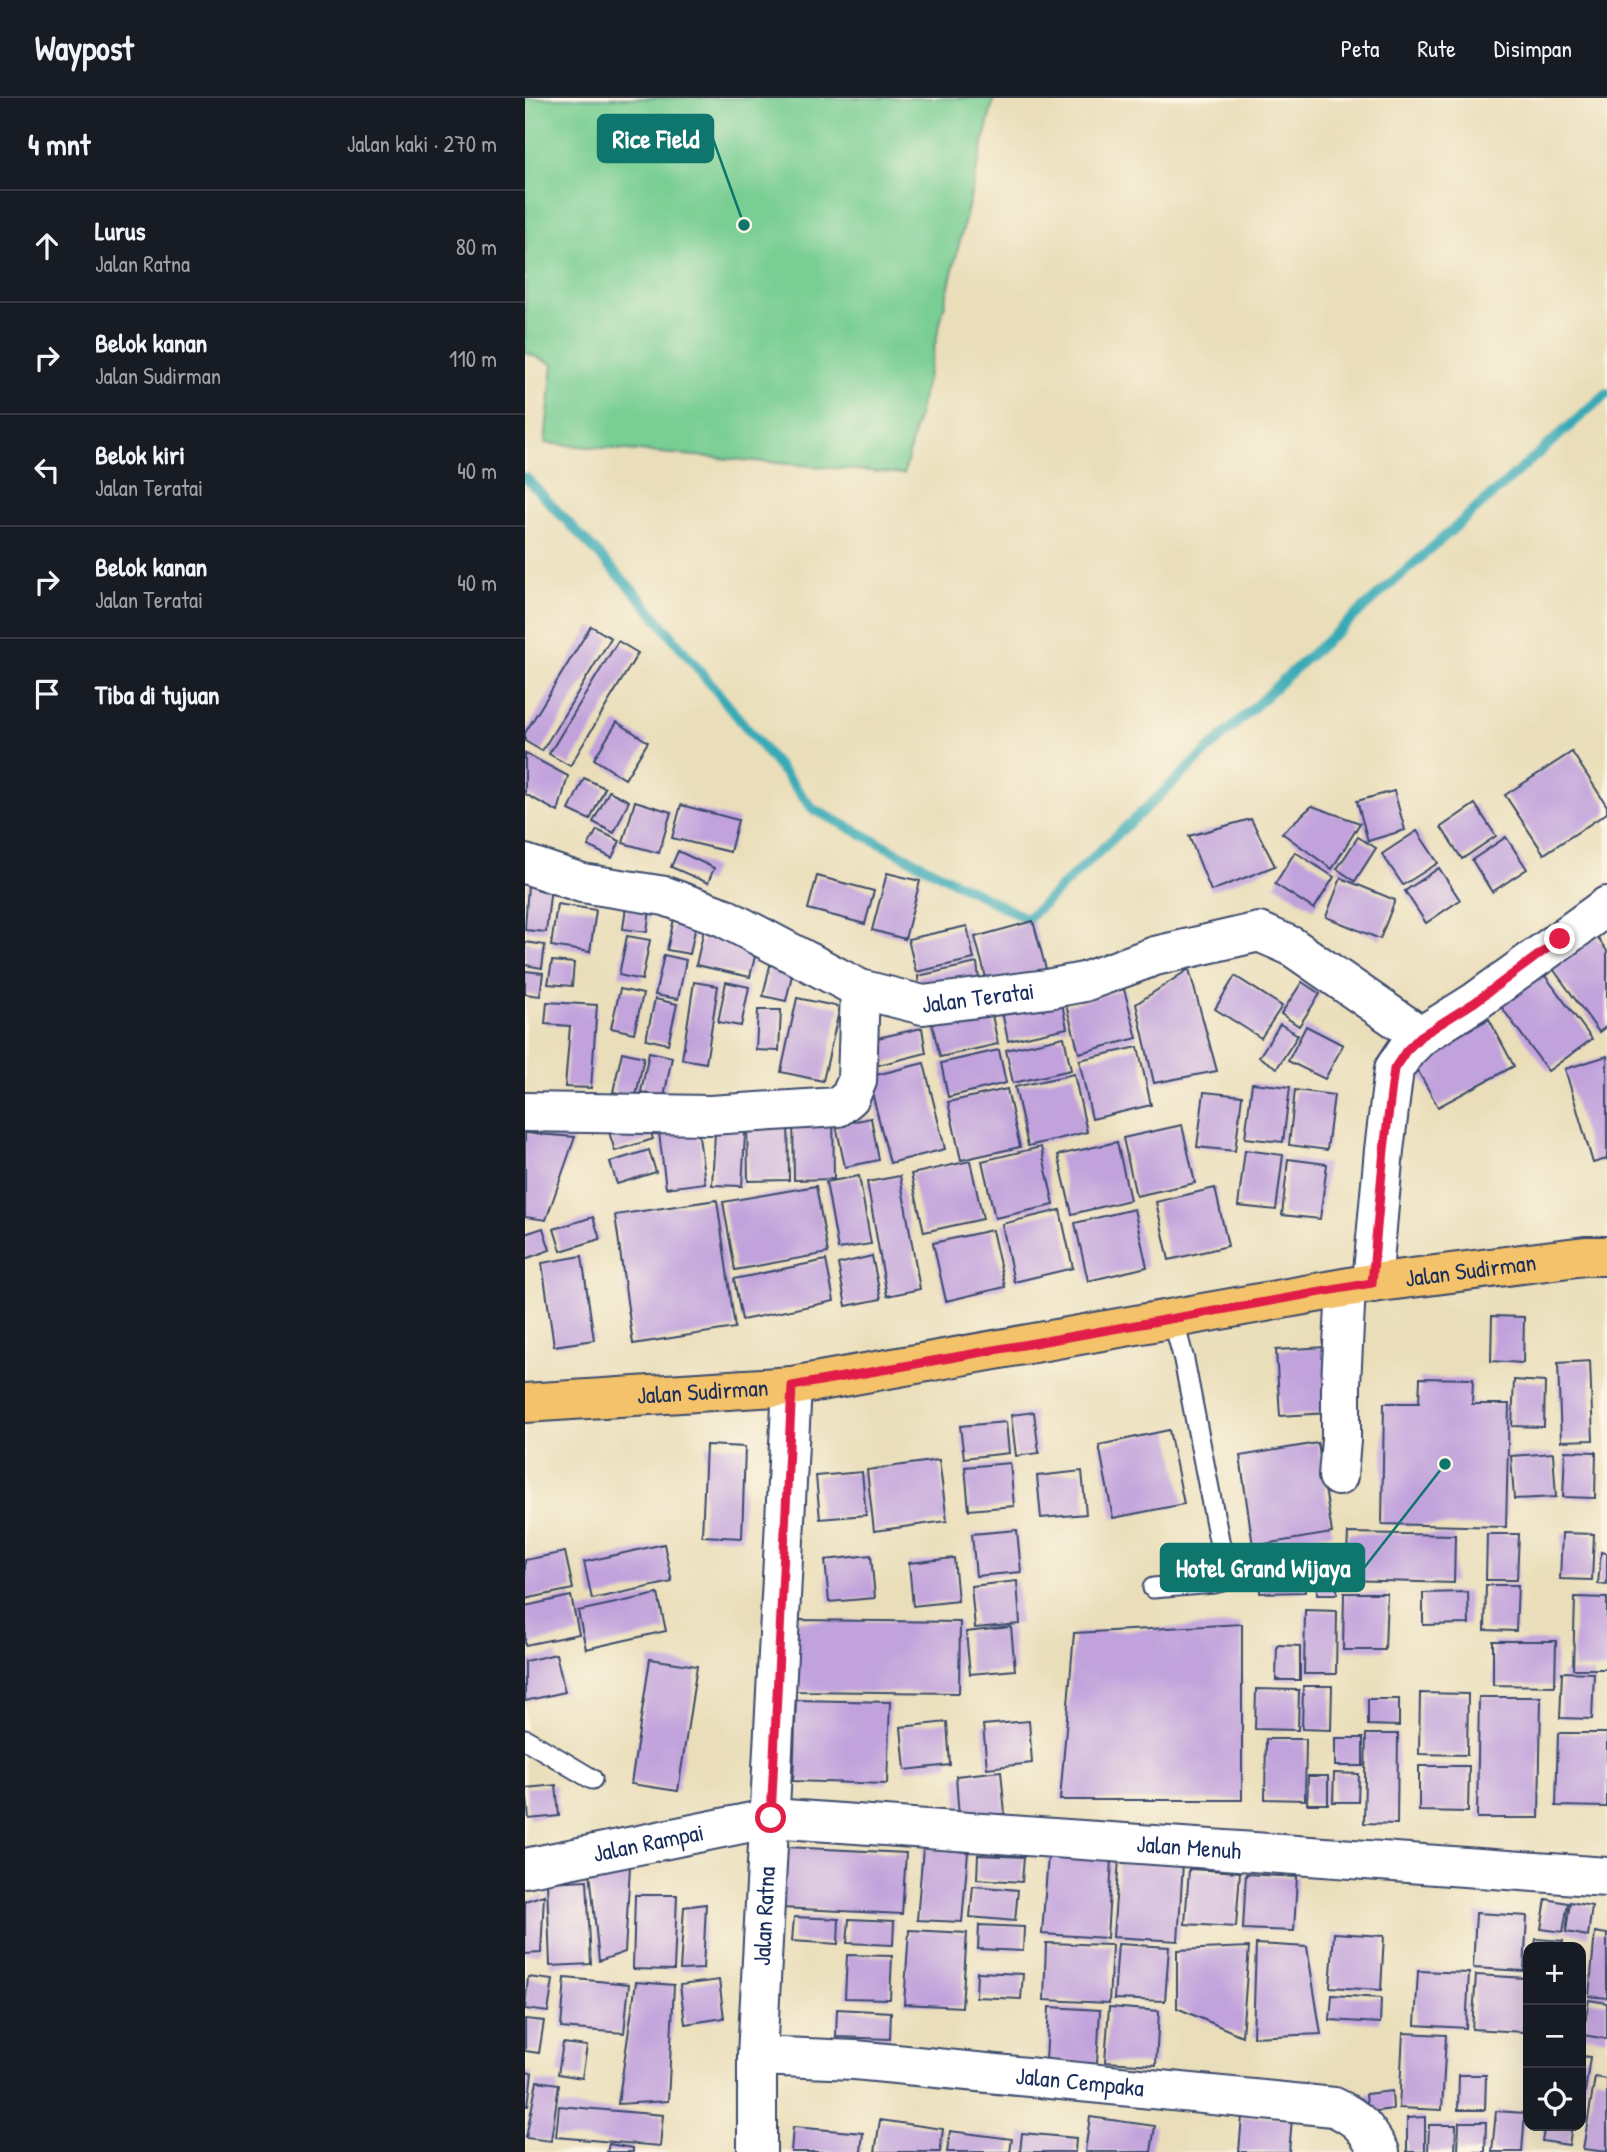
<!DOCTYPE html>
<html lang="id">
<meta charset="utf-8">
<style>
:root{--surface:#171b24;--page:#242831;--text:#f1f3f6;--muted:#9ea1a6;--line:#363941}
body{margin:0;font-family:"Patrick Hand",sans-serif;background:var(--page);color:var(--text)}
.controls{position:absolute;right:21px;bottom:21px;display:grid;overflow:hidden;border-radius:14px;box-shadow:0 7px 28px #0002}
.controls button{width:63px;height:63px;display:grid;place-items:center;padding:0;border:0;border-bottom:2px solid var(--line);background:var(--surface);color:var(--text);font:35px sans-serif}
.stop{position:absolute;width:21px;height:21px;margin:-16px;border:5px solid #e11d48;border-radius:50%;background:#fff}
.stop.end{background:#e11d48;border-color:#fff;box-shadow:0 2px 7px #0008}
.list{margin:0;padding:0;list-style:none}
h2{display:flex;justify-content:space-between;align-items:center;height:91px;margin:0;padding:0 28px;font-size:30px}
h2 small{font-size:23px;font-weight:400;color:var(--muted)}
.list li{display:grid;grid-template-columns:46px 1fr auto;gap:21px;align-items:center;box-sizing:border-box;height:112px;padding:0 28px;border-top:2px solid var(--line)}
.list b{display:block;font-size:26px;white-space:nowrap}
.list p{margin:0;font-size:23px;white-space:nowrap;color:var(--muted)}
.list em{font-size:23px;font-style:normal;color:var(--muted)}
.icon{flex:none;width:38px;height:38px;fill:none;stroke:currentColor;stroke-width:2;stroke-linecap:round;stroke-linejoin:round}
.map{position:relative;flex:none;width:1082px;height:2054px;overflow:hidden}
header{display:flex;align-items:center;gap:42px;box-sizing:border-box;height:98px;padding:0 35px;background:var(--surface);border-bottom:2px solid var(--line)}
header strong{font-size:33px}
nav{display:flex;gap:38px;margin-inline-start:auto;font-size:24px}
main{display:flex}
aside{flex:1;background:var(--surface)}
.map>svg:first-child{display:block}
</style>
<header>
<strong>Waypost</strong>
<nav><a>Peta</a><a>Rute</a><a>Disimpan</a></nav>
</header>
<main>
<aside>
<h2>4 mnt<small>Jalan kaki · 270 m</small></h2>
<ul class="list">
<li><svg class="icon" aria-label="ahead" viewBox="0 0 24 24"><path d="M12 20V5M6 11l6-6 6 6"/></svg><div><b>Lurus</b><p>Jalan Ratna</p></div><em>80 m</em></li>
<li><svg class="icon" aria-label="right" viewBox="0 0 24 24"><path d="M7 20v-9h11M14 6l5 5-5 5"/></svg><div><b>Belok kanan</b><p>Jalan Sudirman</p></div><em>110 m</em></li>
<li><svg class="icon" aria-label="left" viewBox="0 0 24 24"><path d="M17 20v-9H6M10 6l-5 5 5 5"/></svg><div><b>Belok kiri</b><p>Jalan Teratai</p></div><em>40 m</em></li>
<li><svg class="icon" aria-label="right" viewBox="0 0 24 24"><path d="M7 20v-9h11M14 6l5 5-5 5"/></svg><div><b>Belok kanan</b><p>Jalan Teratai</p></div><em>40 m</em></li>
<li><svg class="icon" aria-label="arrive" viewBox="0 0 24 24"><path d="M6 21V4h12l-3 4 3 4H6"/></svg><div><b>Tiba di tujuan</b></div></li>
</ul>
</aside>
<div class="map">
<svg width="1082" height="2054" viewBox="0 0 1082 2054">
<rect width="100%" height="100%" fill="#fcf5e5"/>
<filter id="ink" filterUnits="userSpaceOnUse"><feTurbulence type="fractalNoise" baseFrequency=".0143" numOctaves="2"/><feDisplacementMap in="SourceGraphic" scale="14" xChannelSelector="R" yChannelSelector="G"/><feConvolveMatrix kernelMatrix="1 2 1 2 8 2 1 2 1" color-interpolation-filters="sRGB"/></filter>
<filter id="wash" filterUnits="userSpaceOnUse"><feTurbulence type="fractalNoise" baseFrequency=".00686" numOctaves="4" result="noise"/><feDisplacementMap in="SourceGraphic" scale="28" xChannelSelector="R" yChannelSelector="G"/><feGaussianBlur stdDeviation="1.57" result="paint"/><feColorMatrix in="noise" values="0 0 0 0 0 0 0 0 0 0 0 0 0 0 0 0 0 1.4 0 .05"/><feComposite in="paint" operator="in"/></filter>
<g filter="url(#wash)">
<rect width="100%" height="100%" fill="#eadeba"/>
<path fill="#78ce93" stroke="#4a7e78" stroke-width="2" d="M0,0H469L379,376L20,345L28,266L0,254Z"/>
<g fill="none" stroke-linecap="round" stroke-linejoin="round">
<path stroke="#39aab6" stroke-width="10" d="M0,379L117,502L288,711L502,821L773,568L1082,295"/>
</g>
<g id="blocks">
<g fill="#c1a2dc">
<path d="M66,528L86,540L17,653L0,643V635Z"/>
<path d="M93,543L113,555L45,668L24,656Z"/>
<path d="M92,624L123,644L100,681L69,661Z"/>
<path d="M1047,654L1082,708V715L1019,756L980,697Z"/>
<path d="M0,655L43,678L33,714L0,696Z"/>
<path d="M59,680L80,690L65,722L44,712Z"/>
<path d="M84,693L104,703L89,735L68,724Z"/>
<path d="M869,693L880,732L843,743L832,703Z"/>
<path d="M110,703L146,714L134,755L98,745Z"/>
<path d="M950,706L971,738L937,761L916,729Z"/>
<path d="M156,707L213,722L205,754L147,740Z"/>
<path d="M787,708L835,725L807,771L757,735Z"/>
<path d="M726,721L750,768L686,793L664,738Z"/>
<path d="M72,732L95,743L87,760L63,748Z"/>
<path d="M892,733L913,765L878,787L857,756Z"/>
<path d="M833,739L851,750L830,783L812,771Z"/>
<path d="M981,739L1002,771L967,794L947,762Z"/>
<path d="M153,753L189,770L183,785L146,769Z"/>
<path d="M770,754L809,779L789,811L750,786Z"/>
<path d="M914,770L935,802L901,825L880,793Z"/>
<path d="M362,775L395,783L380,841L347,832Z"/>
<path d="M292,778L349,793L340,826L283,811Z"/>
<path d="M816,780L870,802L855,841L801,819Z"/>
<path d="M3,786L26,788L21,834L0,832Z"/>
<path d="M32,806L71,812L65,854L26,848Z"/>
<path d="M101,808L125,811L122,834L98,831Z"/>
<path d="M151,812L173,817L165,856L142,852Z"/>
<path d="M508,823L521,871L463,887L450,839Z"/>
<path d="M180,827L231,854L225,879L171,867Z"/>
<path d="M442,828L449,861L391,874L383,841Z"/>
<path d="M1066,831L1082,853V928L1074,934L1023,864Z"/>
<path d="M102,838L125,842L117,882L94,877Z"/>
<path d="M0,844L20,847L17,870L0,867Z"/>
<path d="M139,857L161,862L153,901L130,897Z"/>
<path d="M247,859L270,864L261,903L238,898Z"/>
<path d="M27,863L49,865L47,888L23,886Z"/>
<path d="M452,865L455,890L395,905L393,878Z"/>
<path d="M664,871L692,973L629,985L611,906Z"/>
<path d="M1015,871L1067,941L1023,973L972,903Z"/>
<path d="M0,873L18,875L15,898L0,896Z"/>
<path d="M710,878L757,908L736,940L690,911Z"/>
<path d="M169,884L193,888L181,965L157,961Z"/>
<path d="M201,884L224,889L216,928L193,924Z"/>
<path d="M777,884L795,896L774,928L756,916Z"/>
<path d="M95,891L118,896L109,935L86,930Z"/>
<path d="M599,891L612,940L554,955L541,907Z"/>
<path d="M535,896L542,930L483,943L476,909Z"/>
<path d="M272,900L315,909L298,983L256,974Z"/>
<path d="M130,901L152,906L143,946L121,941Z"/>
<path d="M22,904L72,907L66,990L40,989L45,928L20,926Z"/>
<path d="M233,912H256L254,953L231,952Z"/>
<path d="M466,912L473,946L415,959L407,926Z"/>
<path d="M964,921L989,968L913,1009L887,962Z"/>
<path d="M755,926L773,937L752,970L734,959Z"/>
<path d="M781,928L818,947L800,981L763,963Z"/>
<path d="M397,930L401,955L342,970L339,943Z"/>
<path d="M539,939L546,972L488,985L481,952Z"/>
<path d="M613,949L626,1007L567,1021L554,962Z"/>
<path d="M474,952L481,985L423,999L416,965Z"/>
<path d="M97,954L119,959L111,998L88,994Z"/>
<path d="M124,954L147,959L139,999L116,994Z"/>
<path d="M1082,958V1061L1068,1065L1040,971Z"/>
<path d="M399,965L420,1051L365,1065L343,979Z"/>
<path d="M549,976L562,1034L503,1048L490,989Z"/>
<path d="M727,985L765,989L758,1044L720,1040Z"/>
<path d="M482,991L495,1049L436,1062L423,1004Z"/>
<path d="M770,992L809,997L802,1052L764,1047Z"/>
<path d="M679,994L717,998L710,1053L672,1049Z"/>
<path d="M308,1014L309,1081L269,1082L268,1015Z"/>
<path d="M263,1015L264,1082L223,1083L222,1016Z"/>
<path d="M191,1018L221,1019L217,1088L187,1087Z"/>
<path d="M121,1019L128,1041L90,1053L83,1031Z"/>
<path d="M346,1020L354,1062L320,1069L311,1027Z"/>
<path d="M172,1022L180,1085L141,1090L133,1027Z"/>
<path d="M657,1027L670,1085L611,1098L598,1040Z"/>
<path d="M0,1035L50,1039L21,1122L0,1119Z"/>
<path d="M592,1044L605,1102L547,1116L533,1057Z"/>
<path d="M516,1049L529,1107L470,1120L457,1063Z"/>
<path d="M124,1052L131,1074L92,1086L85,1064Z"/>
<path d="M720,1052L758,1057L751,1112L713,1108Z"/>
<path d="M763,1061L802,1066L795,1121L757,1117Z"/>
<path d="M445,1063L458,1121L399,1134L386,1076Z"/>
<path d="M334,1078L346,1146L313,1151L301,1084Z"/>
<path d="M375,1078L395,1191L362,1198L342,1084Z"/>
<path d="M291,1088L303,1155L210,1172L198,1104Z"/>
<path d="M690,1090L703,1148L644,1162L631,1104Z"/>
<path d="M192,1102L210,1230L108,1246L90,1117Z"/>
<path d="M609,1111L622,1169L563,1183L550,1125Z"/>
<path d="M535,1112L548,1170L489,1184L477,1126Z"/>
<path d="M68,1119L75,1141L36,1153L29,1131Z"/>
<path d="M18,1130L25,1152L0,1161V1136Z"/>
<path d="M467,1132L480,1189L421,1203L408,1145Z"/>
<path d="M57,1158L69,1242L29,1248L17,1165Z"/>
<path d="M347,1158L356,1201L321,1208L313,1166Z"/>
<path d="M301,1162L309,1203L217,1222L209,1181Z"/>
<path d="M967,1218L999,1219L998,1265L966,1263Z"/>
<path d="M801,1249L804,1315L755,1318L751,1252Z"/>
<path d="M1065,1263L1068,1342L1036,1343L1033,1265Z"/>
<path d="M895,1280L948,1281L947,1306H984L981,1429L857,1426L859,1305H894Z"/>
<path d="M989,1282L1020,1284L1019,1329L987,1328Z"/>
<path d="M509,1314L514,1355L491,1358L486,1317Z"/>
<path d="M481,1324L484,1355L439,1360L435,1328Z"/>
<path d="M644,1332L659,1406L588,1420L574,1347Z"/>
<path d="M793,1345L807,1435L728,1448L715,1358Z"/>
<path d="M181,1347L220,1349L217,1440L177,1438Z"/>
<path d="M1040,1353L1071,1354L1070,1400L1038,1399Z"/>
<path d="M1028,1355L1031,1399L989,1401L986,1358Z"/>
<path d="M414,1362L422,1423L349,1433L342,1372Z"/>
<path d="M485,1365L489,1408L444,1412L440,1369Z"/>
<path d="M557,1373L561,1416L516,1420L512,1378Z"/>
<path d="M337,1374L341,1417L295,1421L291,1378Z"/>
<path d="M492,1432L496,1474L451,1478L447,1436Z"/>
<path d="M823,1435L930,1437L929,1485L821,1482Z"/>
<path d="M1037,1435L1069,1436L1067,1482L1035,1481Z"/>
<path d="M962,1436H994L992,1482H961Z"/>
<path d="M139,1446L147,1484L67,1501L59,1464Z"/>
<path d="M40,1454L48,1491L0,1501V1462Z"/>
<path d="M1076,1454L1082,1455V1487L1073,1486Z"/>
<path d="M346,1457L350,1500L304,1504L300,1462Z"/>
<path d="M429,1460L433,1503L388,1508L384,1465Z"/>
<path d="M780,1462V1494L735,1495L734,1463Z"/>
<rect x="792" y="1466" width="20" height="30"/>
<path d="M492,1483L495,1526L450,1530L446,1488Z"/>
<path d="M961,1487H993L991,1533L960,1532Z"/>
<path d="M943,1494L944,1526L898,1527V1495Z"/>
<path d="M819,1495H862L860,1552H818Z"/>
<path d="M133,1496L141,1533L61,1551L53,1513Z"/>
<path d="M46,1498L54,1536L0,1547V1508Z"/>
<path d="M1050,1499L1082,1500V1571H1048Z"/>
<path d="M780,1512L812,1513L811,1576H779Z"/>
<path d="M272,1522L435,1524L434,1595L271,1593Z"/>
<path d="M717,1526V1702H535L549,1535Z"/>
<path d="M486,1529L490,1572L445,1576L441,1534Z"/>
<path d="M968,1543H1031L1030,1588L968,1587Z"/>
<path d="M752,1547L775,1548V1582H751Z"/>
<path d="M31,1556L40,1594L0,1603V1563Z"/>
<path d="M125,1561L172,1568L153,1693L106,1686Z"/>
<path d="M1037,1574L1069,1575L1067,1621L1035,1620Z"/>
<path d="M778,1588H807L806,1632L777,1631Z"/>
<path d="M731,1591L774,1592L773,1632L730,1631Z"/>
<path d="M895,1595L943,1596L942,1657L894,1656Z"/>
<path d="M954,1599H1016L1014,1720H952Z"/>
<path d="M843,1601H874V1628L843,1627Z"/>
<path d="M271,1602L365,1604L362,1686L268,1683Z"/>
<path d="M504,1623L507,1665L462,1670L458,1627Z"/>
<path d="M422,1624L425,1667L380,1672L376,1629Z"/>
<path d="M1033,1635H1082V1709L1031,1708Z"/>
<path d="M841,1636H873L872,1726L839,1725Z"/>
<rect x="810" y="1640" width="28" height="28"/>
<path d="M741,1641H781L780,1702L740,1701Z"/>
<path d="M894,1668H944L943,1714L894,1713Z"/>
<path d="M476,1673L480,1716L434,1720L431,1678Z"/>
<path d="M809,1675L834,1676L833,1704H808Z"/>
<path d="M783,1678H803V1706H782Z"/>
<path d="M31,1687L34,1718L4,1721L1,1690Z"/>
<path d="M260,1749L381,1755L377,1816L256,1810Z"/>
<path d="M398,1750L443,1754L437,1824L392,1822Z"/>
<path d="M453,1757L499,1759L497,1784L452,1781Z"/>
<path d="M523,1758L587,1762L582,1840L517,1836Z"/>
<path d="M594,1761L658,1765L653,1843L588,1839Z"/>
<path d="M105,1768L100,1854L74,1863L65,1773Z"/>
<path d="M664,1771L715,1774L711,1829L660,1826Z"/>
<path d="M721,1776L772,1779L769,1833L718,1831Z"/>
<path d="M62,1782L66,1866L25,1868L22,1784Z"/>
<path d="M448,1788L493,1792L490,1823L445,1819Z"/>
<path d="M19,1797L16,1855L0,1856V1803Z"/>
<path d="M110,1797H152L149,1872L108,1871Z"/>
<path d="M1021,1801L1043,1805L1038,1834L1016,1831Z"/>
<path d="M1045,1804L1067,1808L1063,1838L1041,1834Z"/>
<path d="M181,1806L178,1871L155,1872L159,1809Z"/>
<path d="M951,1815L1002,1818L999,1873L948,1870Z"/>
<path d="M269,1819L314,1821L313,1846L267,1843Z"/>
<path d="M324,1821L369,1823L368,1847L322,1845Z"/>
<path d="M454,1827L499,1829L498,1853L453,1851Z"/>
<path d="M384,1832L442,1835L437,1909L379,1906Z"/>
<path d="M1070,1834L1082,1836V1900L1064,1898Z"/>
<path d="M809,1835L859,1838L856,1892L805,1889Z"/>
<path d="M1011,1841L1038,1843L1037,1849H1010Z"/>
<path d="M521,1845L587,1847L584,1905L519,1902Z"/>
<path d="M593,1846L644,1849L640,1903L589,1901Z"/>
<path d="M731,1846L782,1849L796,1936L728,1939Z"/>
<path d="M724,1849L717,1938L652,1910V1852Z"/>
<path d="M322,1857L367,1858L365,1901L320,1900Z"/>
<path d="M893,1873L944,1875L941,1930L890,1927Z"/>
<path d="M452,1874L498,1876L496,1901L451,1899Z"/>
<path d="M951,1877L1001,1880L998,1934L947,1931Z"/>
<path d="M3,1879L28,1882L23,1914L0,1911Z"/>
<path d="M40,1880L104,1886L99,1935L36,1930Z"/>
<path d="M194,1882L199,1920L160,1926L155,1887Z"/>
<path d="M111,1884L149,1887L143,2003L93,2006Z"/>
<path d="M807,1897L856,1900L855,1925L805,1922Z"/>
<path d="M1064,1902L1082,1905V1941L1058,1937Z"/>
<path d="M524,1909L575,1912L572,1966L521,1963Z"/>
<path d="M584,1909L634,1913L631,1967L580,1964Z"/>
<path d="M312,1911L366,1914L365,1941L311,1939Z"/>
<path d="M0,1921L19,1923L14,1955L0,1953Z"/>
<path d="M878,1935L921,1937L917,2012L874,2010Z"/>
<path d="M38,1945L62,1948L57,1980L33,1976Z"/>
<path d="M1056,1958L1065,1959L1060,1994L1056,1993Z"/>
<path d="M0,1974L7,1975L3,2008L0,2007Z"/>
<path d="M934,1977H961L960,2012H933Z"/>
<path d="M1070,1979L1082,1981V2054L1058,2051Z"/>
<path d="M12,1983L34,1986L26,2043L1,2040Z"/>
<path d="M867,1993L868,2011L843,2014L841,1996Z"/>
<path d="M34,2008L138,2017L135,2048L31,2039Z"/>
<path d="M971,2013L1000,2015L997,2054H967Z"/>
<path d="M717,2018L767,2021L764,2054H714Z"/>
<path d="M565,2019L630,2028L626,2054H560Z"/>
<path d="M900,2019V2054H882V2020Z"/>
<path d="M355,2022L418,2031L415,2054H350Z"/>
<path d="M934,2024H961L960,2054H933Z"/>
<path d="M904,2027H931L930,2054H903Z"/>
<path d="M1020,2028H1047L1044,2047L1017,2043Z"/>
<path d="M268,2029L338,2035L336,2054H266Z"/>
<path d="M425,2033L487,2041L485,2054H422Z"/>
<path d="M497,2035L551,2040L550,2054H495Z"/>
<path d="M84,2046L108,2050V2054H82Z"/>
</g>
</g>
</g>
<g filter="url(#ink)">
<use href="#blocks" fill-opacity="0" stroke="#3a496c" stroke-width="2"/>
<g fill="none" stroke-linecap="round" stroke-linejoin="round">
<defs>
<g id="service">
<path d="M628,1490L689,1485L697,1483L701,1478L659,1262L648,1221"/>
<path d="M0,1641L67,1681"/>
</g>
<g id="minor">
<path id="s1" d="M0,766L57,785L140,798L198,819L335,891L398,907L522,891L559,884L630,858L734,834L766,848L896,938"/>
<path d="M0,1014L185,1017L313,1009L325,999L332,983L335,891"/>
<path d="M847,1185L859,1052L869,971L881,953L896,938L950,904L1082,808"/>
<path d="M813,1378L816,1342V1285L821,1190"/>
<path id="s2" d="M0,1770L246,1720L1082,1779"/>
<path id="s3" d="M232,1958L330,1962L809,2009C835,2021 841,2030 855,2054"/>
<path id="s4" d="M232,2054V1958L267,1288"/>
</g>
<g id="primary">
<path id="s5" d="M0,1305L267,1288L847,1185L1060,1158H1082"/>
</g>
</defs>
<use href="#service" stroke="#3a496c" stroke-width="23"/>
<use href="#minor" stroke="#3a496c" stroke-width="42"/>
<use href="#primary" stroke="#3a496c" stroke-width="42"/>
<use href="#service" stroke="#fff" stroke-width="19"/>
<use href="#minor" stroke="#fff" stroke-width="38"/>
<use href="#primary" stroke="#f3c26a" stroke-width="38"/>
</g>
</g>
<g fill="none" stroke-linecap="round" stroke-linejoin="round" filter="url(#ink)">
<path stroke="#e11d48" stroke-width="9" d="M246,1720L267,1288L847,1185L859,1052L869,971L881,953L896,938L950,904L1035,841"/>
</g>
<g text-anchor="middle" stroke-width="5" stroke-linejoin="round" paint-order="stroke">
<g font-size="24" fill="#1b2f5e" stroke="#fcf5e5">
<text dy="8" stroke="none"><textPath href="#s1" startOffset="481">Jalan Teratai</textPath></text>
<text dy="8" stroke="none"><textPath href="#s5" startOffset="956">Jalan Sudirman</textPath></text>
<text dy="8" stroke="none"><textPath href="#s5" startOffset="178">Jalan Sudirman</textPath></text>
<text dy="8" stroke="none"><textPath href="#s2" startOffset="126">Jalan Rampai</textPath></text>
<text dy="8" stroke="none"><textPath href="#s2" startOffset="670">Jalan Menuh</textPath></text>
<text dy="8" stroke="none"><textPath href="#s4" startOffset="236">Jalan Ratna</textPath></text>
<text dy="8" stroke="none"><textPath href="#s3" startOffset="324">Jalan Cempaka</textPath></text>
</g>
</g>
<path fill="none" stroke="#0f766e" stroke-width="2.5" d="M219 127L188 41M920 1366L839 1470"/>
<g fill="#0f766e" stroke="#fcf5e5" stroke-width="2.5">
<circle cx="219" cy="127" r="7"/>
<circle cx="920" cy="1366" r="7"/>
</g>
<g fill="#0f766e" stroke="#0f766e" stroke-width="2.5">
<rect x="73" y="17" width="115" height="47" rx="7"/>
<rect x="636" y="1446" width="203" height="47" rx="7"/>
</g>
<g font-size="26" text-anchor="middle" font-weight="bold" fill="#fff">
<text x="131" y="50">Rice Field</text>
<text x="738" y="1479">Hotel Grand Wijaya</text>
</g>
</svg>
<div class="controls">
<button>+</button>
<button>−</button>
<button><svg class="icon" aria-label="locate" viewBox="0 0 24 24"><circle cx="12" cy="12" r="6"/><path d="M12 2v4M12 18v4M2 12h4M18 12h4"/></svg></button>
</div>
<div class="stop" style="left:246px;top:1720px"></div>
<div class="stop end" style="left:1035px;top:841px"></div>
</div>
</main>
